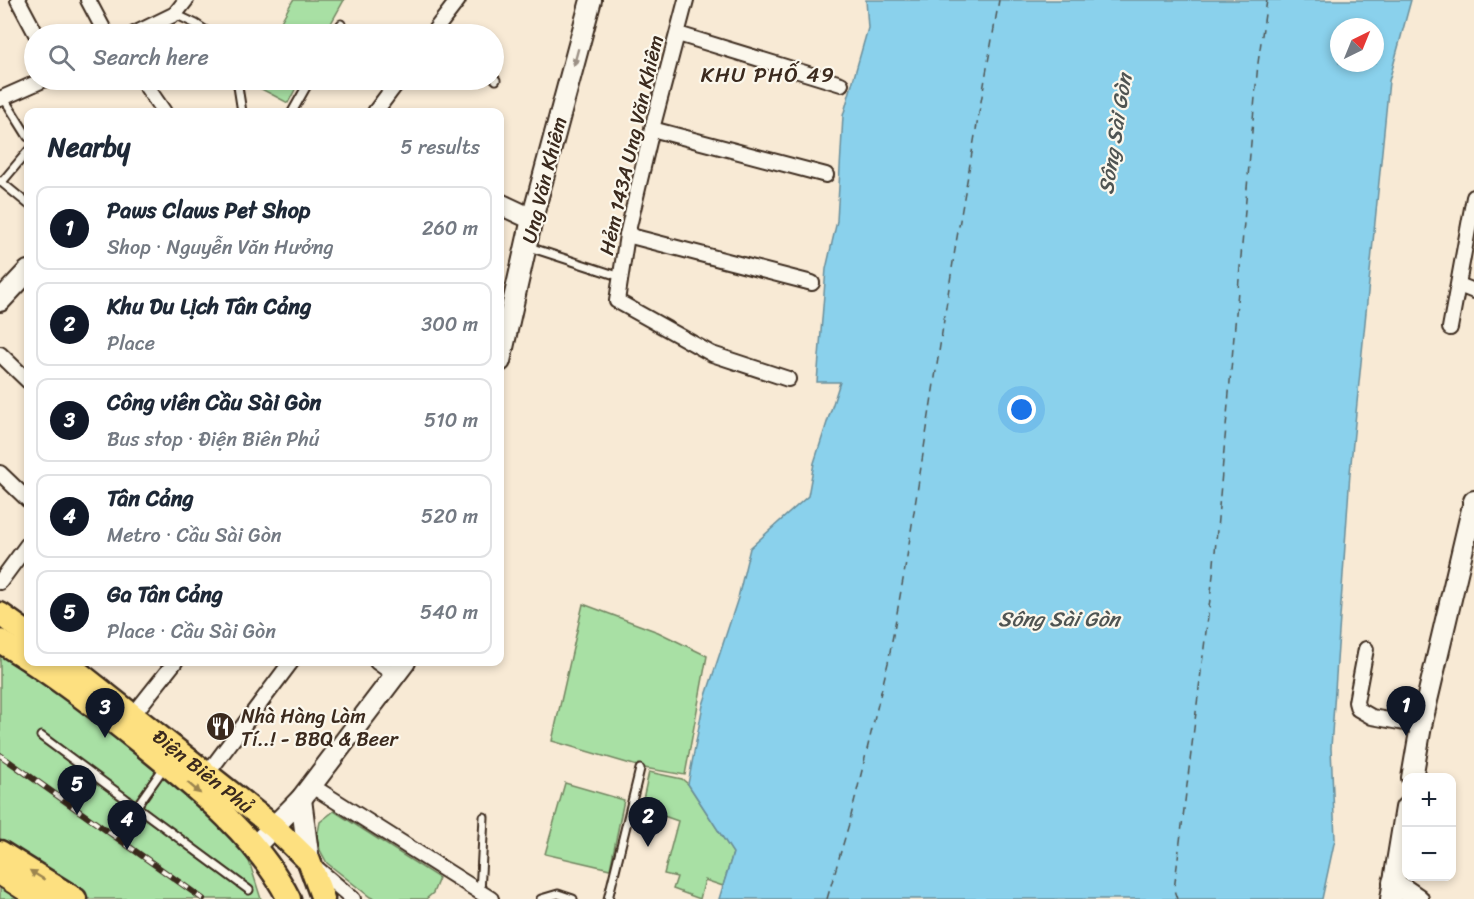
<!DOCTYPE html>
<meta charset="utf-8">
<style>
:root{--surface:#fff;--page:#f2f2f3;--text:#1f2937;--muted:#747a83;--line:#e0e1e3;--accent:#111827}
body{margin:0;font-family:Sriracha,sans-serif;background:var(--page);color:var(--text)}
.controls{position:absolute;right:18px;bottom:18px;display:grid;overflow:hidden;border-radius:12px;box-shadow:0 3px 9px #0003}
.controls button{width:54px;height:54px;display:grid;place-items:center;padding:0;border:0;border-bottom:2px solid var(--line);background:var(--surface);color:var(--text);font:30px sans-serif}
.compass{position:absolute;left:1330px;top:18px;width:54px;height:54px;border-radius:50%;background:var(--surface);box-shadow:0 3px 9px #0003;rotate:43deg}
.you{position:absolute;left:1022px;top:410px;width:21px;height:21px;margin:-15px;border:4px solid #fff;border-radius:50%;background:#1a73e8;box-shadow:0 0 0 9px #1a73e833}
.badge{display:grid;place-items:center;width:39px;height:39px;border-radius:50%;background:var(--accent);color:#fff;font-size:20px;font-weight:700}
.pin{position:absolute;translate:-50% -50px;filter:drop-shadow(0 2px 3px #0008)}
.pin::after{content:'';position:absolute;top:32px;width:21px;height:18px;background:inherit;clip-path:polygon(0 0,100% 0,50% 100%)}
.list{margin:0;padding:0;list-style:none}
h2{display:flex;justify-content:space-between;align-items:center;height:78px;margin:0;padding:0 24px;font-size:26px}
h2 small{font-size:20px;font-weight:400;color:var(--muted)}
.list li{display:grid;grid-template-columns:39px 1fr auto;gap:18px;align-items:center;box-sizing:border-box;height:84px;margin:0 12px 12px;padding:0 12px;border:2px solid var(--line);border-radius:12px}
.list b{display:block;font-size:22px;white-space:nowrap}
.list p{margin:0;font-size:20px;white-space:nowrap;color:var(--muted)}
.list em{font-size:20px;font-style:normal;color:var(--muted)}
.icon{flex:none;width:33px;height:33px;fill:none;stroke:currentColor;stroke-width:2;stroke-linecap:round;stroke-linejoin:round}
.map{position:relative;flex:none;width:1474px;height:899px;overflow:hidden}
.search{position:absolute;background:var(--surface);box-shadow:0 3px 9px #0003;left:24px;top:24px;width:480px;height:66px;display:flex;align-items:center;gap:15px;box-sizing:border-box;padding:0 21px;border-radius:33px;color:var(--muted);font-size:22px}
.panel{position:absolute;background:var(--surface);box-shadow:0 3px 9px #0003;left:24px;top:108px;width:480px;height:558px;border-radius:12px}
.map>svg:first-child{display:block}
</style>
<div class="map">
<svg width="1474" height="899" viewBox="0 0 1474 899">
<rect width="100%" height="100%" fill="#f8ead5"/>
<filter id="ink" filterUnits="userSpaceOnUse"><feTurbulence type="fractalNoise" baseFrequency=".0167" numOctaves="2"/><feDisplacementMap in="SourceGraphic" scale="12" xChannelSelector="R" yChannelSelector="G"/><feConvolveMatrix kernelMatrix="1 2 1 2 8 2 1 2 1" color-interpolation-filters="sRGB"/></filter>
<g filter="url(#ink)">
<g fill="#a8e0a4" stroke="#728561" stroke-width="1.5">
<path d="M293,0H344L325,34H274Z"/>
<path d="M249,80H300L288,103L248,82Z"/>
<path d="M583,604L658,632L707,656L685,775L644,768L552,741Z"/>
<path d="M0,652L91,716L166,778L227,833L249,861L261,899H0Z"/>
<path d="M649,772L682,779L688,784L733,853L723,886L705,880L700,899L673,889L677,877L664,874L678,821L641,808Z"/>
<path d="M565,783L624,800L610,869L545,854Z"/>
<path d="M334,811L439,878L433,893L426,899H374L370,897L327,863L320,850L317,837L320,822Z"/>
</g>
<path fill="#8ad1ec" stroke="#6a8e9a" stroke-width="1.5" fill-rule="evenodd" d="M866,0H1411L1389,81L1350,473L1331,748L1335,839L1322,899H719L733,853L688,784L703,705L738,598L750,548L808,496L814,463L840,382H817L826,269L837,221L843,116L868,28ZM1339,27H1375V63H1339Z"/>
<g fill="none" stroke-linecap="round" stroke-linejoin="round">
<g stroke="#4f5452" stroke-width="1.5" stroke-dasharray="8 6" stroke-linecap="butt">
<path d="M827,899L849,824L888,663L906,563L956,243L999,0"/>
<path d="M1177,899L1174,890L1213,575L1258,63L1267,0"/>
</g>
<defs>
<g id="lane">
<path d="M175,14L196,24L211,34"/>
<path d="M335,34L341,24"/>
<path d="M494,78L496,80"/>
<path d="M237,80L242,112"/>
<path d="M3,97L28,137"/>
<path d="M292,112L310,80"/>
<path d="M0,181L28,204"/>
<path d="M2,182L28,151"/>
<path d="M529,247L621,277"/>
<path d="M41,736L249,890"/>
<path d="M132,813L165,766"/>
<path d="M480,893L484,817"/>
<path d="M541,899L558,894L573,899"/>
<path d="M608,899L640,769"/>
</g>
<g id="street">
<path d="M18,0L36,34"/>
<path d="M88,0L106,34"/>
<path d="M686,0L652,129L627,235L617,301L712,354L788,379"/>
<path d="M134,34L175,14L186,0"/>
<path d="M432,34L458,0"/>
<path d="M678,34L841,84"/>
<path d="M142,80L164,112"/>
<path d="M0,99L43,80"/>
<path d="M375,112L399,80"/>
<path d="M652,129L826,175"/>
<path d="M627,235L812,283"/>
<path d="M1459,285L1474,291"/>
<path d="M1450,328L1474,197"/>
<path d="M0,354L28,381"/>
<path d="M0,473L28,500"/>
<path d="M0,582L28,544"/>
<path d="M1366,649L1356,702L1358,709L1372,717L1421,726"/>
<path d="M377,662L395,675"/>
<path d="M133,715L175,662"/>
<path d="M207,774L291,662"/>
<path d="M312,786L491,899"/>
<path d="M313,865L353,899"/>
</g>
<g id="secondary">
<path d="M500,204L532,219"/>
<path d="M0,301L28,271"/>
<path d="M500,361L532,219L591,0"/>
<path d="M1412,778L1421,726L1474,501"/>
<path d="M301,799L309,861"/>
<path d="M254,847L301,799L405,662"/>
<path d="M1393,882L1418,899"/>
<path d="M1391,899L1406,808"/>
</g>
<g id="primary">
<path d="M0,614L28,634"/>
<path d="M0,641L28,659"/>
<path d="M32,662C70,687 106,715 142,744C195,787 258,837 289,899"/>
<path id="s1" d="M65,662L274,827L309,861L323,899"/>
<path d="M0,852L75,899"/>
</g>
<path id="highway" d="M0,871L44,899"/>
</defs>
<use href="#lane" stroke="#3b2a1e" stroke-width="11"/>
<use href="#street" stroke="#3b2a1e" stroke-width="18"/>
<use href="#secondary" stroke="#3b2a1e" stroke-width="24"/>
<use href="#primary" stroke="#3b2a1e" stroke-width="27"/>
<use href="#highway" stroke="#3b2a1e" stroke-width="30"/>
<use href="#lane" stroke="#fbf7ec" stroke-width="7"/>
<use href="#street" stroke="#fbf7ec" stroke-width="14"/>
<use href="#secondary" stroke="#fbf7ec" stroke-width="20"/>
<use href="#primary" stroke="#fde080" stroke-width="22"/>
<use href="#highway" stroke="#fde080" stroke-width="26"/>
<defs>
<path id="rail" d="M0,755L203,899"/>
</defs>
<use href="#rail" stroke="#3b2a1e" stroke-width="6"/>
<use href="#rail" stroke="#fbf7ec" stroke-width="4" stroke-dasharray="11" stroke-linecap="butt"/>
</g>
<defs><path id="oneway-solid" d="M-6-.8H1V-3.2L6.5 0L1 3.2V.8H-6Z" transform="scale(1.5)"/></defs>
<use fill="#9b9085" href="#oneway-solid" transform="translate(576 57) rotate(105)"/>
<g fill="#9c854f">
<use href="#oneway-solid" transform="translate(194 788) rotate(41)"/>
<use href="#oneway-solid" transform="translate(37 875) rotate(-148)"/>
</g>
</g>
<defs>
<symbol id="restaurant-disc" viewBox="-11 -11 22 22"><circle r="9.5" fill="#3b2a1e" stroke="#fbf7ec"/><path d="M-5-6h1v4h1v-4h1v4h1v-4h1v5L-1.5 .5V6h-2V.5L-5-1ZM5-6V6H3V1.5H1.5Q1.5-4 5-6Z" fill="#fff"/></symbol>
</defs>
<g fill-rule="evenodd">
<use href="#restaurant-disc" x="204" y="710" width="33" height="33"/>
</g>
<g text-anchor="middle" stroke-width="4.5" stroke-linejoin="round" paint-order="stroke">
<g font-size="20" fill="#3b2a1e" stroke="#fbf7ec">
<text transform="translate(631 145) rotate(-77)" y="7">Hẻm 143A Ung Văn Khiêm</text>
<text transform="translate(544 180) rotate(-76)" y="7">Ung Văn Khiêm</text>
<text dy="7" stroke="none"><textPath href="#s1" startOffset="176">Điện Biên Phủ</textPath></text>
</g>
<g font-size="20" fill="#3b2a1e" stroke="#fbf7ec" text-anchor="start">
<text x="241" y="723">Nhà Hàng Làm<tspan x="241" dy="23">Tí..! - BBQ &amp; Beer</tspan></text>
</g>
<g font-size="21" letter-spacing="1.5" fill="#3b2a1e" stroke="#fbf7ec">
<text x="768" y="82">KHU PHỐ 49</text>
</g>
<g font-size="21" font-style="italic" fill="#4f5452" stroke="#fbf7ec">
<text transform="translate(1115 134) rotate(-81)" y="7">Sông Sài Gòn</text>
<text x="1059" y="626">Sông Sài Gòn</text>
</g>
</g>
</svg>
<div class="controls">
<button>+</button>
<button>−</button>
</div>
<svg class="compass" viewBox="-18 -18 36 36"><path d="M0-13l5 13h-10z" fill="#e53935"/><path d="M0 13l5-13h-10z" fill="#747a83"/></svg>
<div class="you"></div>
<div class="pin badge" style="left:1406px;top:736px">1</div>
<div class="pin badge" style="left:648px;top:847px">2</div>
<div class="pin badge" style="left:105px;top:738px">3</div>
<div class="pin badge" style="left:127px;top:850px">4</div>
<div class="pin badge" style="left:77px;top:815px">5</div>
<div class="search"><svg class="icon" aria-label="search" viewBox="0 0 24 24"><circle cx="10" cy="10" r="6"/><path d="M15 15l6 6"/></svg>Search here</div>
<section class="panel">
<h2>Nearby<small>5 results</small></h2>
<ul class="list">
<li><span class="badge">1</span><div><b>Paws Claws Pet Shop</b><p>Shop · Nguyễn Văn Hưởng</p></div><em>260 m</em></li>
<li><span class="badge">2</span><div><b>Khu Du Lịch Tân Cảng</b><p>Place</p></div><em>300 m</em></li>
<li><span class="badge">3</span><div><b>Công viên Cầu Sài Gòn</b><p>Bus stop · Điện Biên Phủ</p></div><em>510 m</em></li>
<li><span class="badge">4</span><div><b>Tân Cảng</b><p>Metro · Cầu Sài Gòn</p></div><em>520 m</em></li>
<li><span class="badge">5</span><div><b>Ga Tân Cảng</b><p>Place · Cầu Sài Gòn</p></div><em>540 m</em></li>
</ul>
</section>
</div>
